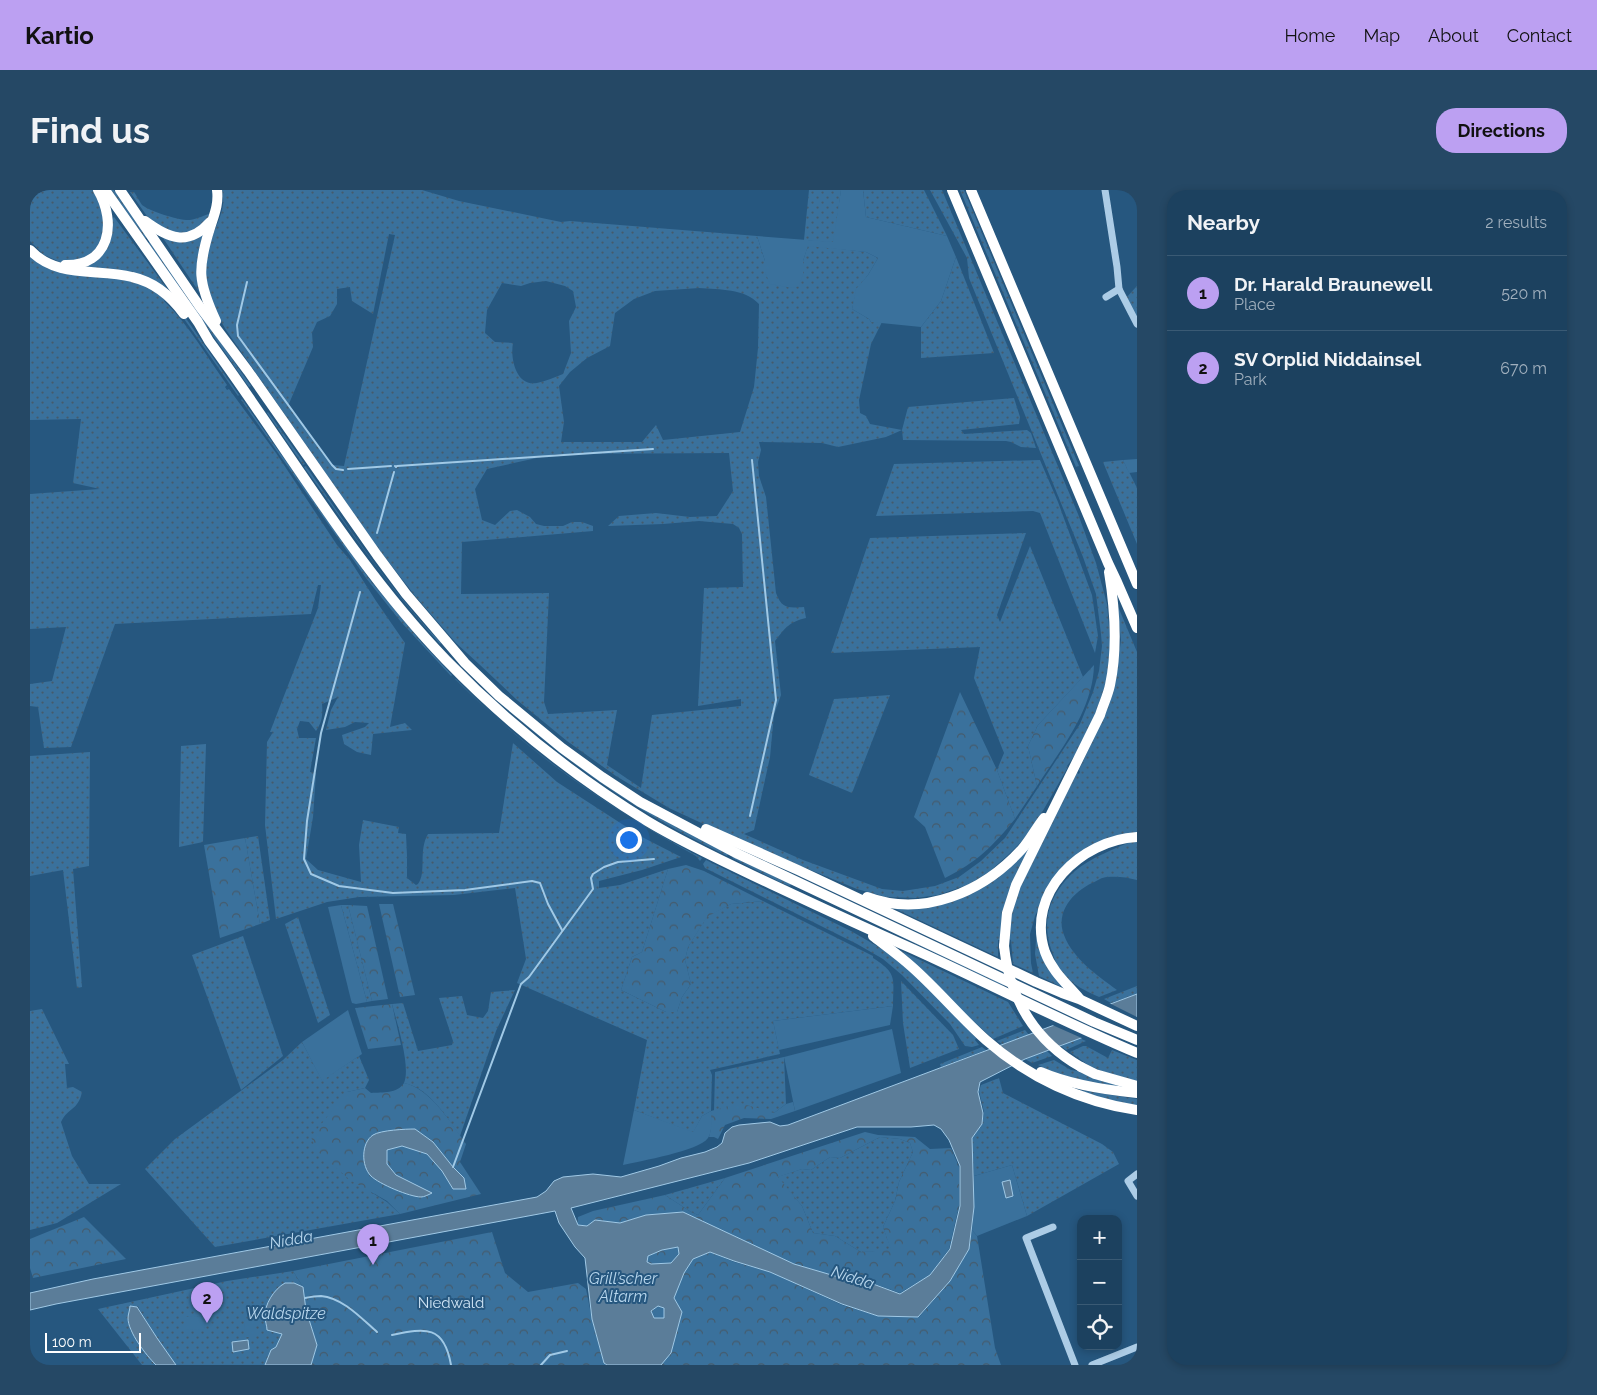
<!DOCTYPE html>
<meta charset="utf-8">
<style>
:root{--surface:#1c415f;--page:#254865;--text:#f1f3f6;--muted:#a0afbd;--line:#3a5a74;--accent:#bca0f2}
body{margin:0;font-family:Raleway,sans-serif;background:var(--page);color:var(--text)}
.controls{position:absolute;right:15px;bottom:15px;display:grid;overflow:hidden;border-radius:10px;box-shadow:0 2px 8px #0003}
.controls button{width:45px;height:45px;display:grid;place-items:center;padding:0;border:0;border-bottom:1px solid var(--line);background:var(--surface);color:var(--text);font:25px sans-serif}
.scale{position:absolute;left:15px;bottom:12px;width:96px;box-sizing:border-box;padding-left:5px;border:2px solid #fff;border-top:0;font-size:14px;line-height:18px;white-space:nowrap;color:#fff;-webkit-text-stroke:4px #26577f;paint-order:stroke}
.you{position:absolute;left:598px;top:649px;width:18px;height:18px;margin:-12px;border:4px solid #fff;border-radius:50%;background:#1a73e8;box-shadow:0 0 0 8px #1a73e833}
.badge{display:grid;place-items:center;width:32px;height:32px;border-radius:50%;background:var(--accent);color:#111;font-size:16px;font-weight:700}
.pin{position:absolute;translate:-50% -41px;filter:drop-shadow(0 1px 2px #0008)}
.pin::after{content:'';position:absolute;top:26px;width:18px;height:15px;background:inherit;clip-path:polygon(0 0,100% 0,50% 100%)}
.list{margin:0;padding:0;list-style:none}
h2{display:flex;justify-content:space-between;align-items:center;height:65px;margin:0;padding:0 20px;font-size:21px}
h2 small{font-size:16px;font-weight:400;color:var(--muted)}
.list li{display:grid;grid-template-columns:32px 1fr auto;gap:15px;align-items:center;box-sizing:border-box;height:75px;padding:0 20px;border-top:1px solid var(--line)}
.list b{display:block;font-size:19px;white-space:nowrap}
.list p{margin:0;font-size:16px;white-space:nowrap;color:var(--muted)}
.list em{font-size:16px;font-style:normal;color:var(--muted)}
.icon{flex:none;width:28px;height:28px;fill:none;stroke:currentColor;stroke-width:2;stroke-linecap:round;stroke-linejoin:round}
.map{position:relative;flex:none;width:1107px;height:1175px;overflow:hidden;border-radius:20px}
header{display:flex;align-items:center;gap:30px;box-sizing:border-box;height:70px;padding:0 25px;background:var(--accent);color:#111}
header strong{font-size:24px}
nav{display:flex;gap:28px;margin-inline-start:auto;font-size:18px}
.intro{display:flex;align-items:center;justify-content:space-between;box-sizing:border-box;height:120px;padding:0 30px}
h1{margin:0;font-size:35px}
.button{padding:12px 22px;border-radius:20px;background:var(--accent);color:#111;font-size:18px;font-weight:700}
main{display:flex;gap:30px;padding:0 30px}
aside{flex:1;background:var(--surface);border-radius:20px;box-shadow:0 2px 8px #0003}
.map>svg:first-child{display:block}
</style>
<header>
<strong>Kartio</strong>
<nav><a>Home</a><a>Map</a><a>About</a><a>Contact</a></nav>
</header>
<div class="intro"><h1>Find us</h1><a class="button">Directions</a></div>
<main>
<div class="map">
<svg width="1107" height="1175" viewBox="0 0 1107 1175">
<defs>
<pattern id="grass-dots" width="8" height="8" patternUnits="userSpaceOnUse" patternTransform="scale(1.25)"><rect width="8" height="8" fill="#3a719c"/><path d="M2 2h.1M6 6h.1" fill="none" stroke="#455b6c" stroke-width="1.8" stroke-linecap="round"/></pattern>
<pattern id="forest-crowns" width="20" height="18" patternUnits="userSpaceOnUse" patternTransform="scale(1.25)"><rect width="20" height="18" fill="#3a719c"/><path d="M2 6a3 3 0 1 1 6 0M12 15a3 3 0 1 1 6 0" fill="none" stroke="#455b6c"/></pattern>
</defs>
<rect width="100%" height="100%" fill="#26577f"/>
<g fill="url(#grass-dots)" fill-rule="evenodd">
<path d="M0,0H65L73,17V49L60,66L37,73L30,72L14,65L0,51Z"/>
<path d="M81,0H84L117,47L115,48Z"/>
<path d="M192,0H392L429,11L531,32L540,31L727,46L735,71V82L773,84V71L778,55L836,62L848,68L838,85L827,99L822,119L839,129L841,132H852L841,154L829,210L830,223L836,226L840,234L872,240L878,217L984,208L990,227L989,234L931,240L934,244L997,240L1001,243L1006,258L991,257L981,252L976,251L873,250L872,240L856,247L808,257L792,253L729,252L731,260L728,272L729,286L736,307L746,403C752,419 758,418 774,417L776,428C759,432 755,438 745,451L751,505L744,525L740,567L724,640L714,644L773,670L852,699L873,701L905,696L929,687L951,671L975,648L1050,534L1063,502L1069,481L1072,456L1071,444L1066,404L1053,367L939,88L937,68L900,0H912L1048,324L1066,373L1077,414L1081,460L1077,489L1064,528L1049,559L1040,572L1037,576L1038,577L1007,631L991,652L978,665L960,681L940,694L908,705L886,708L856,707L827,699L788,683L706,649L639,618L586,586L537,551L487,510L449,474L426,453L386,407L347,357L196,140C191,131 185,122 181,113C171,90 175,67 183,45C189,28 196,19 192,0ZM359,44L365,45L314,276L302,275L258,216L283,157L282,143L287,132L300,126L307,114V99L320,97L322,111L343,124ZM516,91L535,96L543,101L546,117L539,131L541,163L533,184C525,187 516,191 507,193C486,197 480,168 483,153L465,152L455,143L457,120L472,93L491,96L500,93ZM669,98C690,100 714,98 729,114L728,158L724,197L710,242L633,250L626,235L612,252H531L534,232L529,196L540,182L557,168L580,156L585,123L604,109L625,101ZM699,263L703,301L687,326L660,327L626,323L589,326L578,336L633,334L669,331L703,334L709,338L712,344L713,397L674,398L668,516L711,509V516L622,525L611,598L577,575L587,520L518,524L514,512L519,403L431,404L432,352L563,341V336L552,332H542L533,336H514L506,334L500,327L487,320L480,321L465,335L452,330L445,299L457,279L525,264Z"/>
<path d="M779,0H811L804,53L774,50Z"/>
<path d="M833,0H894L917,46L836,27Z"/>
<path d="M930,0H934L1049,276L1046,277Z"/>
<path d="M100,2H104C107,6 109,11 112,15C119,21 150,31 160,30C167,29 175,25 182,23L176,32L162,42L143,43L119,29Z"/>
<path d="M84,27L138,100L51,78L62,72L83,28Z"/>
<path d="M176,42L171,100L169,102L131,45Z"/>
<path d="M120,52L221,196L219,197L118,53Z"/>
<path d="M0,64C26,88 59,82 91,87C116,92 136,106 153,124L209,205L208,206L152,126L138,111L125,102L135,110L134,111C159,135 177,167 197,195L195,197L197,200L199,199L246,263L307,355L320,370L346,411L375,453L360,537L375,533L382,540L343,544L341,565L327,562L314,554L312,545L335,537L339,533L325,532L315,537L296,540L301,520L308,507L292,514C293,524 292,533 286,541L279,532L270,531L267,539L269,548H286L280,582L286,583L283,627L276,669L288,680L331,692L329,655L333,630L369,637L368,643L376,644L377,666V688L386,695L388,694C397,682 388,661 398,644L469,643L483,553L527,592L612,647L651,667L612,680L569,691V698L590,695L638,679L612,762L602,767L591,800L636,822H647L652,807L661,794L655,770L658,757L677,726L701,714L733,711L843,766V768C868,784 863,788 863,816L743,831L750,864L680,880L682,885L681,921L672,926L663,943L604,920L617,850L487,793L496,769L485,698L424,705L329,707L297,712L246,729L235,635L237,552L243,542H240L288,418L291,395H288L281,424L85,434L41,557L14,558L8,517L0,516V494L22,491L36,437L0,439V304L70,299L43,293L51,229L0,230Z"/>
<path d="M926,67L964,163L891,168V137L911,111Z"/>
<path d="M1107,96V138L1097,122L1095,109Z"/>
<path d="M212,209L340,390L393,454L422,485L421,486L371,432L336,388L211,210Z"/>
<path d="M238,222L275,274L273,275L237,223Z"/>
<path d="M1010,270L1028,312L1062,405L1068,446L1065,463L1010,323L1003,321L846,326L864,274Z"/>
<path d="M1093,270L1107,298V354L1073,272Z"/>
<path d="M276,276C318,337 360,400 411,453L410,454C360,399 318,338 274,277Z"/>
<path d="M996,343L967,425L970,432L1000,356L1053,487L1008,535L998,556L1007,596L985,629L967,580L974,563L944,488L950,457L801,463L840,348Z"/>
<path d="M1087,414L1107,462V643L1076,650L1017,701L1005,726L1000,744L1001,773L1003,783L983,774L981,750L979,749L980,730L989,699L1047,583L1049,584L1050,582L1049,580L1075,524L1088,474L1091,450Z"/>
<path d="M425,489H426C496,562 582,621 672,668L670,671L666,666C576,616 498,562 425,489Z"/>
<path d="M860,505L822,603L779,585L804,509Z"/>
<path d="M472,513L626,626L698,664L697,666C674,654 651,643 629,630C572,597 520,557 471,514Z"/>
<path d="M176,554L173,652L149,657L151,556Z"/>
<path d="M60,562L59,676L43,679L52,797L47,798L33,680L0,686V566Z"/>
<path d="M228,646L240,730L230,734L215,648Z"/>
<path d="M1103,651H1107V690C1097,687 1087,686 1077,687C1072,687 1067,691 1062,693C1043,702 1025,722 1034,745C1043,769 1067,785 1087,800L1069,807C1056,801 1043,795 1033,784C1029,779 1025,771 1023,764C1010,732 1019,704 1045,681C1059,669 1085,658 1103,651Z"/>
<path d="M1002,653L985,686L971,750H968V767L857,715L927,708Z"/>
<path d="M703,667L761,694L760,696L752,693L702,668Z"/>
<path d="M676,670L821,741L859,763L893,793L946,848L945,850L949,855L942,857L935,856L920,834L872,785L853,769L827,754L675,678L673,674Z"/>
<path d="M311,715H318L342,811L337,812Z"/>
<path d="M268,727L300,825L288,833L255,734Z"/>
<path d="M1007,736L1034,798L1009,786L1005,764Z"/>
<path d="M855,739L973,794L974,796Z"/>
<path d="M213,746L253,866L211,900L162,765Z"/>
<path d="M863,757L978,812L993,836L963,849Z"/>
<path d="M871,791L923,845L929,859L880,878L873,833Z"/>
<path d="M1107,796V804L1081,813L1074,809Z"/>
<path d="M485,800L466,841L430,946C416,926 399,898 374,893C381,877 367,833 362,814L373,813L388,861L422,855L423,851L409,808L432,806L437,825L453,828L458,821L461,802Z"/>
<path d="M12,819L39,874H35L37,898L43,897L52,902C48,921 38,917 31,932L42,966L59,994H91L27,1033L0,1040V821Z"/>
<path d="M995,840L999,845L972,854L967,851Z"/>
<path d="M1049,848L1056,851L1036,860L1031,856Z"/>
<path d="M272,852L292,890L329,866L339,890L335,898L317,902L341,1002L357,1012L370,1024L185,1057L115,979L145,949L253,870Z"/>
<path d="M1053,856H1056L1078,868L1082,860L1107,870V891L1074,882L1058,875L1040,862Z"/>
<path d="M952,857L956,860L911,877L910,874Z"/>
<path d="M1017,861L1022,866L1002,873L995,869Z"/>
<path d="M754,867L756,914L744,923L684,921L685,882Z"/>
<path d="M1024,870L1041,880L1047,881L1048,880L1103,899C1070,897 1037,891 1008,875Z"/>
<path d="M969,888L973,903L1072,954L1083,962L1089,974L997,1026L982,975L944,986L942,947L952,934L954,922L949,901L951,895Z"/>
<path d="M1049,900L1107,909V917L1081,912Z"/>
<path d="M850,947L870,949L880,953L883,962L869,992L865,1011L853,1037L862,1061L831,1062L805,1046L783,1043L772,1016L747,987L772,979L781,980L800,967L810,968Z"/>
<path d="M695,988L668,1025L661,1022L635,1005Z"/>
<path d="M263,1081L273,1097L264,1093H255L252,1144L246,1157L241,1160L235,1175H146L127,1148L108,1117L100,1140L120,1169L126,1175H112L68,1119L197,1091Z"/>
</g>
<g fill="url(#forest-crowns)" fill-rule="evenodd">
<path d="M1064,475C1063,520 1031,559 1007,596L998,556L1008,535Z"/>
<path d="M930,502L967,580L985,629C962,657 947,672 915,688L895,637L884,627Z"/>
<path d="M215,648L230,734L190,748L174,655Z"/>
<path d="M656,675L674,681L733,711L701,714L677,727L658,757L655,770L661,794L652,807L647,822H636L591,800L602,767L612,762L638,679Z"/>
<path d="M349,714H363L385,805L370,807Z"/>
<path d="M318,715L337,716L358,809L342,811Z"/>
<path d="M362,814L371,855L338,859L325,818Z"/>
<path d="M374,893C400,898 421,933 436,954L430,972L451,1004L370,1024L357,1011L320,990L287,961L281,947L317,902L335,898L341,903C353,902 367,904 374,893ZM385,939L403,952L423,977L433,988L423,999L412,981L397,964L372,956L357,960V974L366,985L401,1003L334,972L365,940Z"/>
<path d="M763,912L765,921L741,929L714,928L695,935L688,949L684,947H679L681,939V921L710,913L744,923L756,914Z"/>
<path d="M835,942L848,945L885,947L900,959L921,958L929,977V1016L919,1059L900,1085L870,1103L836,1091L805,1086L764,1074L653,1022L616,1025L590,1033L565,1030L557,1036L547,1035L548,1027L563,1021L635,1005L661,1022L668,1025L695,988ZM850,947L870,949L880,953L883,962L869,992L865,1011L853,1037L861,1060L831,1062L805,1046L783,1043L772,1016L748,987L772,979L781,980L800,967L810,968Z"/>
<path d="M54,1027L96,1069L3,1088L0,1078V1049Z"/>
<path d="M942,1040L947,1046L965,1158L971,1175H631L641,1163L652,1122L644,1108L654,1083L663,1069L680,1062L704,1072L740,1082L812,1115L848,1126L889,1127L920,1091L939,1059Z"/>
<path d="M462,1042L475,1083L498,1102L548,1093L556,1099L562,1129L574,1173L576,1175H281L287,1155L276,1120L273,1097L263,1081Z"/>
<path d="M648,1057L649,1064L641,1073L621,1074L617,1072L618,1066L632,1060Z"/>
<path d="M628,1116L634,1118V1128H624L621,1121Z"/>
</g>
<g fill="#3a719c">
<path d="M811,0H833L836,27L917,46L926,67L911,111L891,137L841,132L839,129L822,119L826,99L838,85L848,68L836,62L778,56L773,71V84L769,96L762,98L740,94L735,82V71L727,46L803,52Z"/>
<path d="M1107,269V282L1099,283L1093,270Z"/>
<path d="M311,715L337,812L326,814L322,813L321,810L298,717Z"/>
<path d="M863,816L860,835L749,860L743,831Z"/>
<path d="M318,820L332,864L292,891L272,852Z"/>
<path d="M862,839L871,883L765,921L754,867Z"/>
<path d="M604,920L663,942L672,926L681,921C681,929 683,941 678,948C669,961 610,971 593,975Z"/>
<path d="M982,975L997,1026L947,1046L942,1040L944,1017V986Z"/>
<path d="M174,1126L175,1139L156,1140V1127Z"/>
<path d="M214,1130H225V1147H215Z"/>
</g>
<g fill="#5b7d99" stroke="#a0c9e6" fill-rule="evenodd">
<path d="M1107,804V827L995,869L950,892L948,902L953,923L952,934L942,948L944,1017L939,1059L920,1091L888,1127L848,1126L812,1114L740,1082L704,1071L680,1062L663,1069L654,1083L644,1108L652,1122L641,1163L631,1175H577L574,1173L562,1129L555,1068L545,1057L529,1033L525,1021L26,1114L0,1120V1103L63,1089L507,1007L516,1001L524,991L533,987L563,984L591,987L629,976L651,968L675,962L687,957L692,953L695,943L702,937L709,935L740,932L750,936L758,935ZM904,935L911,939L919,950L930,976V1016L920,1059L900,1085L870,1104L835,1091L805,1086L764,1074L653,1022L616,1025L590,1033L565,1030L557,1036L548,1035L541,1018L719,973L827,937H881ZM648,1057L649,1064L641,1073L621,1074L617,1072L618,1066L632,1060ZM628,1116L634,1118V1128H624L621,1121Z"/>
<path d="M385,939L403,952L423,977L434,988L436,999H423L412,981L397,964L372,956L357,960V974L366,985L402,1003C398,1005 394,1007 391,1007C380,1007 349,994 341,986C331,976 331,953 343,945C351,940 376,939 385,939Z"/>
<path d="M980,990L983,1006L976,1008L972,992Z"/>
<path d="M255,1093H264L273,1097L276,1120L287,1155L281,1175H235L241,1160L246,1157L252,1144L237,1140C237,1136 235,1131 235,1127C234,1115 244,1099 255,1093Z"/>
<path d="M100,1116L107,1117L127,1148L146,1175H126C116,1165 98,1142 98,1128C98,1124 100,1120 100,1116Z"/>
<path d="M218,1150L219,1159L203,1162L202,1152Z"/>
</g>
<path fill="#26577f" d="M1077,812L1107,827V829L1054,849L1020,834Z"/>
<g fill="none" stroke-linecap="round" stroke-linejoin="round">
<g stroke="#a0c9e6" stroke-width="2">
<path d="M217,92L207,135L208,146L302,275L306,279L313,280"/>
<path d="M365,276L366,277L367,276L623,259"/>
<path d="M318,279L361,276"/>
<path d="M347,343L364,282"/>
<path d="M330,402L291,543L277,631L274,669L281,684L309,696L363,703L435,700L502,691L510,693L518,714L532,740"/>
<path d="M720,626L746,510L722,270"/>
<path d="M423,977L491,794L499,787L563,699L561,688L563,684L574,677L588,672L624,669"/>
<path d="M275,1108C280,1107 285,1106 291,1106C313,1108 331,1128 347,1142"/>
<path d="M362,1145C396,1138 414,1135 421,1175"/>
<path d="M511,1175L520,1165L537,1161"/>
</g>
<g stroke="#accce6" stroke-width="7">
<path d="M1075,0L1087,77L1089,99L1107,134"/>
<path d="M1076,107L1089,99"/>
<path d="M1107,984L1098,991L1107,1006"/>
<path d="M1023,1037L996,1048L1045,1175"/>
<path d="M1062,1175L1107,1157"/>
</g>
<g stroke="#fff" stroke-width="10">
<path d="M75,0L168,132L179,151C257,257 324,375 416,470C476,532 544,586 617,631C657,655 699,674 741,694C788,716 835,738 883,759C958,793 1031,831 1107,863"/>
<path d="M90,0L170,117L218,181L347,365L376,404L435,473L469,506L532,558L572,587L610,612L708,664L1064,832L1107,850"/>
<path d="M922,0L1078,373L1087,392L1107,438"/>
<path d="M941,0L1107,394"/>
<path d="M115,31C138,48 158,57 180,32"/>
<path d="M0,60C27,89 68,78 102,87C124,92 141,106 154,124"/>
<path d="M35,75C80,76 87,33 68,0"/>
<path d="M186,131C168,92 167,79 180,38C184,25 189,14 187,0"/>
<path d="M676,639L768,680L1006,792L1032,803L1049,809L1107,836"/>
<path d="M837,707C893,728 953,702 992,659C1000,650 1006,638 1014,628"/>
<path d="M843,746C856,756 870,766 882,777C908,800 930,827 956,850C998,887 1051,912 1107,920"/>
<path d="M974,756L977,723L986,695L1070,525C1073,515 1078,505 1080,495C1088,458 1085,419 1079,382"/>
<path d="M1049,808C1036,793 1022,781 1015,762C995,703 1051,650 1107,647"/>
<path d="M1051,877L1065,884L1107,896"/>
<path d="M1011,882C1041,895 1075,900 1107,903"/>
</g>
<path stroke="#fff" stroke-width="10" d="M974,756C979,808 1005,851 1051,877"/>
</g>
<g text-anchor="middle" stroke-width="4" stroke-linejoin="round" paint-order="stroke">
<g font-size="15" fill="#cfe4f5" stroke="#26577f">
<text x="421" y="1118">Niedwald</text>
</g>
<g font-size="16" font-style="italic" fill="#b7d6ed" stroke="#26577f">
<text transform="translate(261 1049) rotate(-10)" y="6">Nidda</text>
<text transform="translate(823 1087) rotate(18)" y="6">Nidda</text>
<text x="593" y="1094">Grill’scher<tspan x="593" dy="18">Altarm</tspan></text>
<text x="256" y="1129">Waldspitze</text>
</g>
</g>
</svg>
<div class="controls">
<button>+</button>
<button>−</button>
<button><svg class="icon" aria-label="locate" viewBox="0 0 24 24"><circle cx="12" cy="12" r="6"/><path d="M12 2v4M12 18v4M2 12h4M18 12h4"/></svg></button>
</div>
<div class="scale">100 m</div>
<div class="you"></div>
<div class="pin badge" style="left:343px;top:1075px">1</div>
<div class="pin badge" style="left:177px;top:1133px">2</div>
</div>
<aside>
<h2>Nearby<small>2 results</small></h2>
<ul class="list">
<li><span class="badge">1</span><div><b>Dr. Harald Braunewell</b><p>Place</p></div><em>520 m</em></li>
<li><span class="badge">2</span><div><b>SV Orplid Niddainsel</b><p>Park</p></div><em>670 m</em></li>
</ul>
</aside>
</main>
